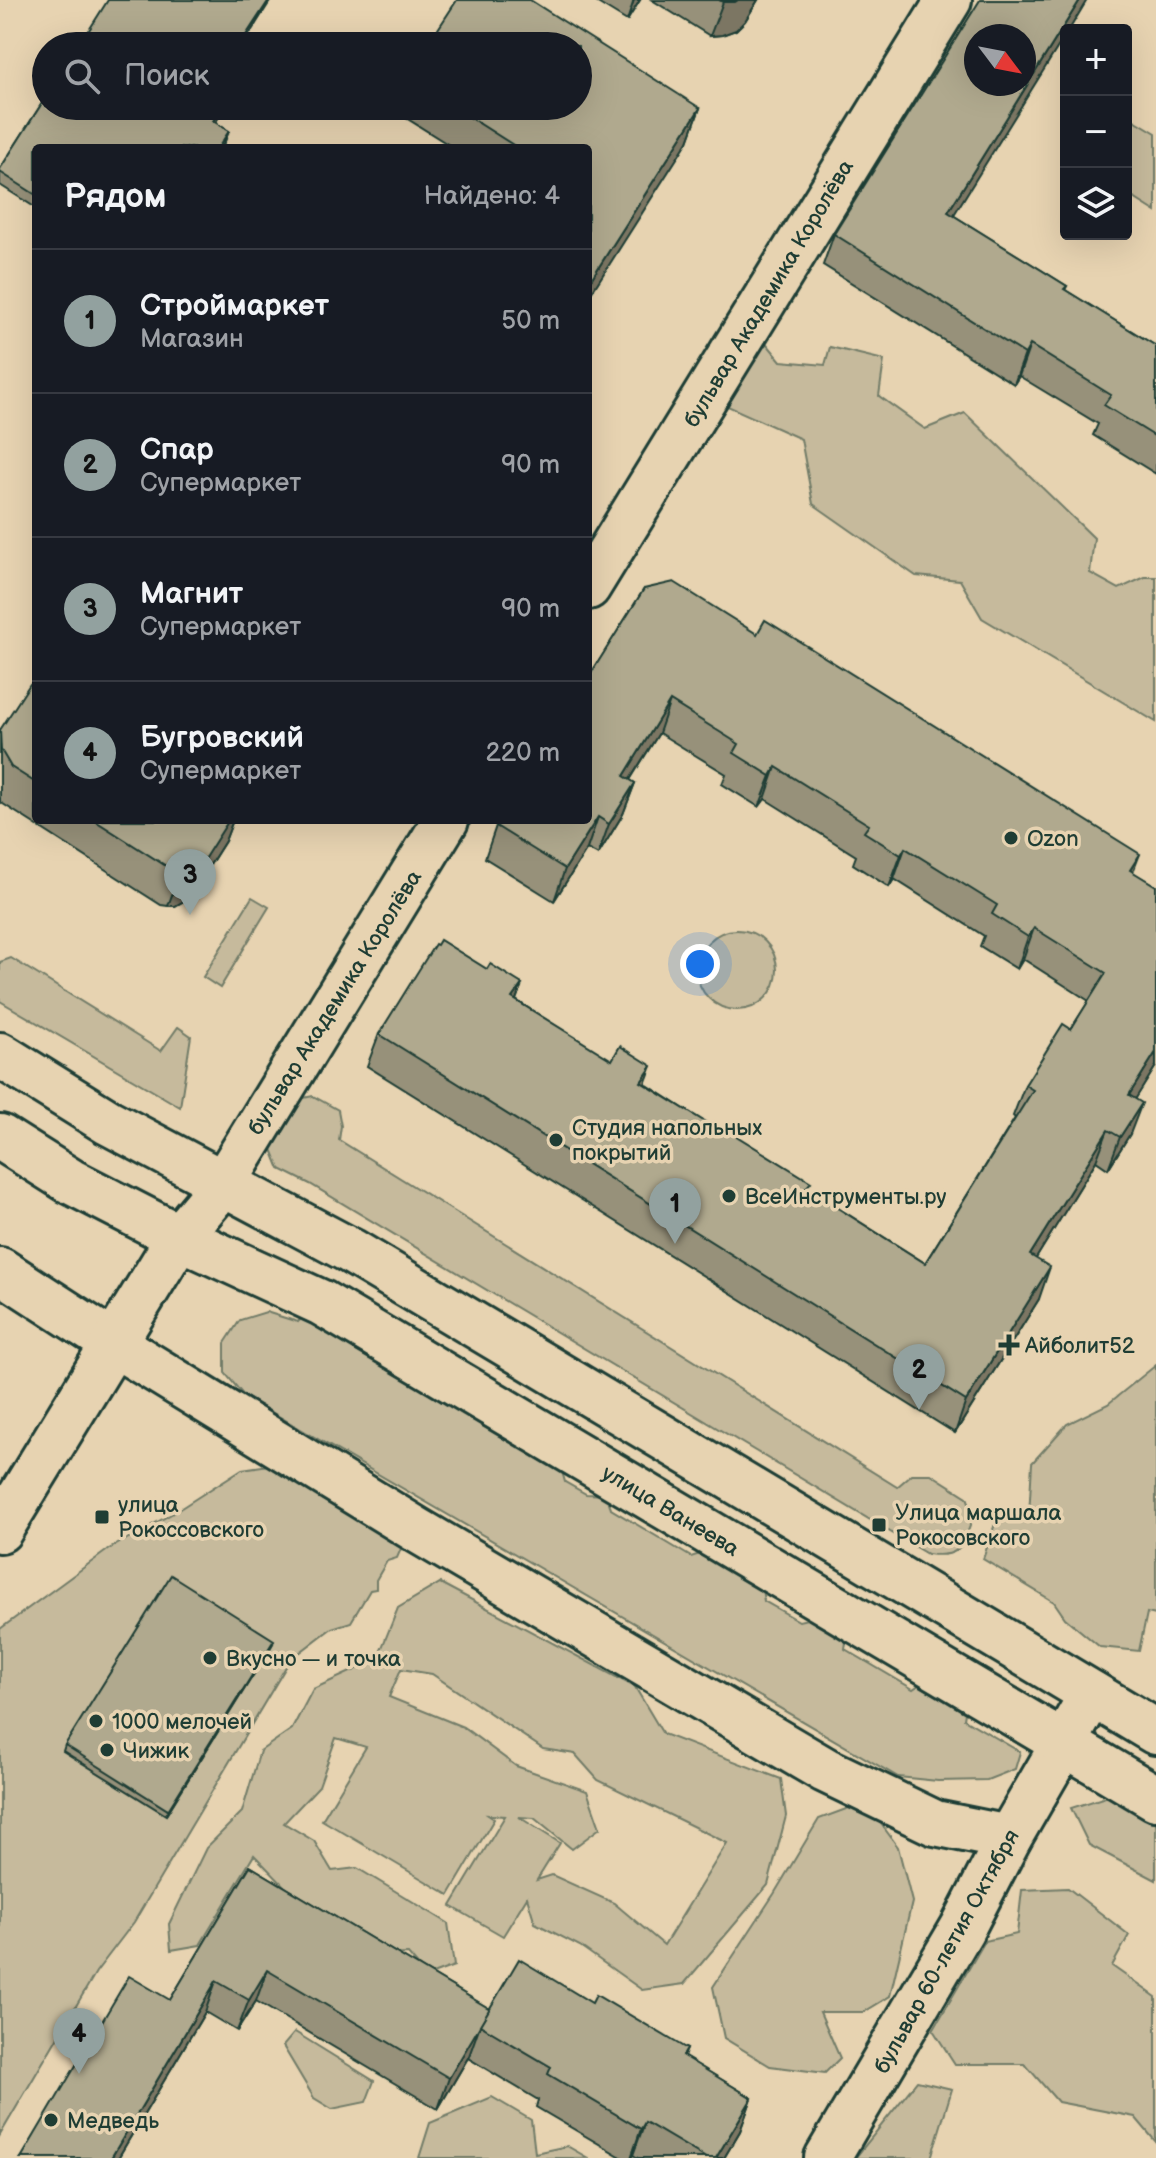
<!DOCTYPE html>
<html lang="ru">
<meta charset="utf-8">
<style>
:root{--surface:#171b24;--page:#242831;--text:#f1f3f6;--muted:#9ea1a6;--line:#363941;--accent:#92a19f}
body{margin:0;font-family:"Balsamiq Sans",sans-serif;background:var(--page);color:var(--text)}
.controls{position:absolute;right:24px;top:24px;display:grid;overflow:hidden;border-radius:8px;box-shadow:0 8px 32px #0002}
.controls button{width:72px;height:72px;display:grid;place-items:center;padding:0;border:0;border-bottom:2px solid var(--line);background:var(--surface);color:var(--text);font:40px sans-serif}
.compass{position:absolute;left:964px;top:24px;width:72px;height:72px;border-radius:50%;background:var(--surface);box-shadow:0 8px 32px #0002;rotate:122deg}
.you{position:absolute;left:700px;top:964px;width:28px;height:28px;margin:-20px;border:6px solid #fff;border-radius:50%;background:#1a73e8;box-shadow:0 0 0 12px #1a73e833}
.badge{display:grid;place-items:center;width:52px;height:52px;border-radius:50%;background:var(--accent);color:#111;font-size:26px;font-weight:700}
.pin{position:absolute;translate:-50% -66px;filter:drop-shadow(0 2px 4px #0008)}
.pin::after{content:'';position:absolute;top:42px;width:28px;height:24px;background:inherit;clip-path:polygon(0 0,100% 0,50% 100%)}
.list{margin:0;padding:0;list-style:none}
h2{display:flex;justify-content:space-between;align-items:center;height:104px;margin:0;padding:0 32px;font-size:34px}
h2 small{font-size:26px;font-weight:400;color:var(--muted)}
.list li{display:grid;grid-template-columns:52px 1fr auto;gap:24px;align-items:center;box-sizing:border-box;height:144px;padding:0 32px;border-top:2px solid var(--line)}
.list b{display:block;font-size:30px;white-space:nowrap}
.list p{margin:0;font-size:26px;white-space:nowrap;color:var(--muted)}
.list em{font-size:26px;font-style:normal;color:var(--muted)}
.icon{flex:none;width:44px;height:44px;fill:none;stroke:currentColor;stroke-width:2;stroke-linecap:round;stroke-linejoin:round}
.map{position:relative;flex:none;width:1156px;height:2158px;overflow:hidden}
.search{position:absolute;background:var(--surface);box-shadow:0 8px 32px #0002;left:32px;top:32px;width:560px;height:88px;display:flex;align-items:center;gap:20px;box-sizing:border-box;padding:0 28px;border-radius:44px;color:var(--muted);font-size:30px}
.panel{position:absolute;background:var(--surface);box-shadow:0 8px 32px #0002;left:32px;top:144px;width:560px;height:680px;border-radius:8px}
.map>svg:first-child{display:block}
</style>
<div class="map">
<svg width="1156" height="2158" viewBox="0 0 1156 2158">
<rect width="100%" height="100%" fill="#e7d3b1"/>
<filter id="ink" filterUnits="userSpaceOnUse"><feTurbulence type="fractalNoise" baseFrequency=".0125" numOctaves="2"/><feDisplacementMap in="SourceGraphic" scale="16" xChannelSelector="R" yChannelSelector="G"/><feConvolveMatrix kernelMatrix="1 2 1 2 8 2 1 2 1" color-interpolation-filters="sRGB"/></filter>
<g filter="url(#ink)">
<g fill="#c6ba9c" stroke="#727c68" stroke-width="2" fill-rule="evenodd">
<path d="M1126,115L1156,133V212L1126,193Z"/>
<path d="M767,344L781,361L825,365L830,347L884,360L879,396L925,429L965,413L1094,538L1090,573L1119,589L1145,577H1156V722L982,618L960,580L916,576L813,504L801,439L723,404L729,346Z"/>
<path d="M252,897L269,907L220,988L203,977Z"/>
<circle cx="737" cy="970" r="40"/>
<path d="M11,958L161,1051L178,1027L191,1036L180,1107L0,1001V962Z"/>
<path d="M313,1096L338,1110L341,1126L339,1140L897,1487L912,1474H931L967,1497L974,1516C962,1544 963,1559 927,1554L310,1184L280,1169L269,1142L289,1101Z"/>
<path d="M266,1312L298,1322L304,1315L558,1457L565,1482L586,1494L607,1495L611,1509L691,1557L722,1547L758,1566L764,1601L799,1621L824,1615L848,1629L845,1649L913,1689L919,1685L965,1713L964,1719L1020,1752L1015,1769L987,1780L938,1781L898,1777L244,1396L225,1373V1343L240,1320Z"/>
<path d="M1156,1365V1615L1147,1613L1139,1651L1100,1647L1065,1618L1054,1602L983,1559L998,1515L1029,1516L1032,1463L1067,1424L1108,1404Z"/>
<path d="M276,1464L407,1535L397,1558L387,1561L376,1580V1589L370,1590L351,1622L332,1628L290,1660L134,1922L96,1972L0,2135V1629L109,1549L175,1512L242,1469Z"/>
<path d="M440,1583L635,1687L663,1734L781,1779L786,1816L768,1885L684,1984L642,1990L580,1946L535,1923L527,1897L503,1936L451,1906L505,1816L488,1815L494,1819L449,1895L322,1820L366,1747L336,1738L319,1786L284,1823L314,1841L332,1871L357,1868L448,1923L454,1966L427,1976L408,1954L382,1955L290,1892L254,1855L200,1945L171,1950L169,1924L206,1848L242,1812L260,1751L292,1729L313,1689L377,1660L398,1608ZM401,1669L432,1674L543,1749L575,1754L598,1780L727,1843L664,1945L614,1903L552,1875L537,1880L560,1843L519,1817L534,1818L572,1849L600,1828L587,1791L516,1766L463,1727L389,1697Z"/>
<path d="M1121,1792L1156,1811V1880L1089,1845L1071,1808Z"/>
<path d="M865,1802L898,1847L912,1902L890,1996L864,2012H820L840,2058L825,2073L770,2066L724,2038L713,1987L774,1894L819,1819Z"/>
<path d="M1068,1888L1129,1935L1112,1966L1156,1997V2142L1135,2117L1058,2102L1025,2064H955L933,2030L985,1941L1017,1934L1022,1890Z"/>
<path d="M295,2032L374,2081L366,2102L332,2109L314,2098L283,2046Z"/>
<path d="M917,2081L952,2089L931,2158H855Z"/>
<path d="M492,2097L531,2120L535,2153L567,2146L588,2158H419L430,2123Z"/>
</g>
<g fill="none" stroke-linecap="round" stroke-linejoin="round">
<defs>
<g id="minor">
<path d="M588,587L949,0"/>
<path d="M0,1270L114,1344L417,1530L825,1770L935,1823L1009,1838"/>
<path d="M0,1530L179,1237L223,1184L446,820"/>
<path d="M827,2158L962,1929L1009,1838L1092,1694"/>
</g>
<g id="major">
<path d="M0,1055L108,1122L351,1251L1156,1732"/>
<path d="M0,1137L70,1181L179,1237L322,1303L1156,1798"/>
</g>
</defs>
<use href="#minor" stroke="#1f3d34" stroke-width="50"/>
<use href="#major" stroke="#1f3d34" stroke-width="50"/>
<use href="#minor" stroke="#e7d3b1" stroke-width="44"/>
<use href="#major" stroke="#e7d3b1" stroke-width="44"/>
</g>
<g fill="#97917a" stroke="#1f3d34" stroke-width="2">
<path d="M596,0H640L627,21L596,2Z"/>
<path d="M652,0H758L745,21L736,30L722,35L710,36Z"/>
<path d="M46,97V106H226L215,123L229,131L225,141L221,148H36V208L0,185V169Z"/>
<path d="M397,106H578L700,108L688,141L588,148H454L395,111Z"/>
<path d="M953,215L1067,286L1065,290L1156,346V474L1093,435L1098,424L1019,376L1014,384L823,265L834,234Z"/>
<path d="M644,589L1156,886V1066L1135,1099L1130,1134L1108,1169L1096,1161L1036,1258L1039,1299L955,1433L367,1066L379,1034L487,969L522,984L516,1000L808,1189L925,1263L1015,1118L1013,1116L1025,1085L1071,1029L1089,1001L1023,959L1017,969L980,946L984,936L894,879L889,887L853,864L856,856L765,799L759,807L722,784L726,774L659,733L630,780L635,783L623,814L598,855L587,849L554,901L485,858L496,826Z"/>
<path d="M36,681V820H233L225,841L189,898L175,906H168L161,905L0,802V731Z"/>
<path d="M272,1645L166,1815L63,1751L65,1745Z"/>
<path d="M250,1866L490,2009L592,2003L687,2049L684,2057L752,2098L740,2131L724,2158H638L633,2155L631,2158H623L536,2107L538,2100L468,2058L469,2056L438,2109L256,2001L237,2031L205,2012L118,2158H21L170,2000Z"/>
</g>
<g fill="#7b7663" stroke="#1f3d34" stroke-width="2">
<path d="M269,0H271L242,46H239Z"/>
<path d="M634,0H640L627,21Z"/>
<path d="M738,0H758L745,21L736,30L722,35L710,36L723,2Z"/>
<path d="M1080,0H1087L1069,30H1066V34L937,242L948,212Z"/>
<path d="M223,106H226L209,132L213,121Z"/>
<path d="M700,108L688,141L588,298V284Z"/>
<path d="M229,131L225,141L221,148H218Z"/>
<path d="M1030,345L1019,376L1014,384L1025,354Z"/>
<path d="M670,701L659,733L612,808L624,776Z"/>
<path d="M776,767L765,799L759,807L771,776Z"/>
<path d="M635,783L623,814L598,855L609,824Z"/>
<path d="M598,817L587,849L554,901L565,869Z"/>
<path d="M229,820H233L225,841L189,898L175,906H168L180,873Z"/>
<path d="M905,848L894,879L889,887L901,855Z"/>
<path d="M1140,854L1128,885L1130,870Z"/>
<path d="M1034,928L1023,959L1017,969L1028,937Z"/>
<path d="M522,984L510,1015L512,998Z"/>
<path d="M1156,1052V1066L1118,1127L1129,1095Z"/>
<path d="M652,1066L640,1097L641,1082Z"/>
<path d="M1142,1103L1130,1134L1108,1169L1120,1137Z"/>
<path d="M1108,1130L1096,1161L1019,1286L1030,1255Z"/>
<path d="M1050,1267L1039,1299L955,1433L966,1401Z"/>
<path d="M274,1640L272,1645L166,1815L168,1810Z"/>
<path d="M267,1970L256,2001L237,2031L249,2000Z"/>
<path d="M216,1981L205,2012L118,2158H111Z"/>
<path d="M480,2025L469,2056L438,2109L449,2078Z"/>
<path d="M752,2098L740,2131L724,2158H716Z"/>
<path d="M645,2122L633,2155L631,2158L641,2129Z"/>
</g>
<g fill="#b0a98e" stroke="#1f3d34" stroke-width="2" fill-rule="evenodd">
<path d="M108,0H269L239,46H79Z"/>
<path d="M457,0H530L700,108L588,284V148H518L452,106H578V46H427Z"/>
<path d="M719,0H738L735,2H723Z"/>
<path d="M980,0H1080L948,212L1067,286L1064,289L1156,346V437L1104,405L1111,395L1030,345L1025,354L834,234ZM976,36H1024V84H976Z"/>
<path d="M46,97V106H223L213,121L229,131L218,148H36V195L0,172V169Z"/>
<path d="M674,582L757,634L765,620L1140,854L1130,870L1156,886V1052L1129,1095L1142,1103L1120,1137L1108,1130L1030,1255L1050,1267L966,1401L379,1034L435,944L437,945L440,940L487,969L490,964L522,984L512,998L612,1060L620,1046L652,1066L641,1082L723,1133L725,1129L811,1182L806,1188L925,1263L1033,1090L1025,1085L1063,1024L1071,1029L1106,973L1034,928L1028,937L992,914L997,905L905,848L901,855L864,832L869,825L776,767L771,776L734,753L739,744L670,701L624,776L635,783L609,824L598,817L565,869L496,826L500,820H588V678L644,589Z"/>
<path d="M36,681V783L11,767L1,750L0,730L30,684Z"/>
<path d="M94,820H229L201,864L188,872L180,873L174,871Z"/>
<path d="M171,1575L274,1640L168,1810L65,1745Z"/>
<path d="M250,1866L490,2009L449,2078L267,1970L249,2000L216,1981L111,2158H21L129,1976L170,2000Z"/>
<path d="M519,1959L592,2003L596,1995L687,2049L683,2056L752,2098L716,2158H706L645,2122L641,2129L548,2074L551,2067L480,2025Z"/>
</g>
</g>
<g fill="#1f3d34" stroke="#e7d3b1" stroke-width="3">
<circle cx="1011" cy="838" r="8"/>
<circle cx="556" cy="1140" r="8"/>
<circle cx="729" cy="1196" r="8"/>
<path d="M1005 1333h8v8h8v8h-8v8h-8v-8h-8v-8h8z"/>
<rect x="94" y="1509" width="16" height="16" rx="4"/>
<rect x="871" y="1517" width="16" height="16" rx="4"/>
<circle cx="210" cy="1658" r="8"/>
<circle cx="96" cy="1721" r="8"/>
<circle cx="107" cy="1750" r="8"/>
<circle cx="51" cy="2120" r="8"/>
</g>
<g text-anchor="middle" stroke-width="7" stroke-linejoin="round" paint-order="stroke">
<g font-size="22" fill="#1f3d34" stroke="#e7d3b1">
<text transform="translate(768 293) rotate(-59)" y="8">бульвар Академика Королёва</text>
<text transform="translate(334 1002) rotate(-58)" y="8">бульвар Академика Королёва</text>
<text transform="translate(671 1510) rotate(31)" y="8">улица Ванеева</text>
<text transform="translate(946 1951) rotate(-61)" y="8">бульвар 60-летия Октября</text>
</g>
<g font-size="22" fill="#1f3d34" stroke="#e7d3b1" text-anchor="start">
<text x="1027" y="846">Ozon</text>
<text x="572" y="1135">Студия напольных<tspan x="572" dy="25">покрытий</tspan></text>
<text x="745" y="1204">ВсеИнструменты.ру</text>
<text x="1025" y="1353">Айболит52</text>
<text x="118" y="1512">улица<tspan x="118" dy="25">Рокоссовского</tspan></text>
<text x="895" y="1520">Улица маршала<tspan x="895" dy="25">Рокосовского</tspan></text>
<text x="226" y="1666">Вкусно — и точка</text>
<text x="112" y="1729">1000 мелочей</text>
<text x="123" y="1758">Чижик</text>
<text x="67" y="2128">Медведь</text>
</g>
</g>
</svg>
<div class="controls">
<button>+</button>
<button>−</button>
<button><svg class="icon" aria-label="layers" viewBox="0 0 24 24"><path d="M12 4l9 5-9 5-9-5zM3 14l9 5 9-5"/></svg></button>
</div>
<svg class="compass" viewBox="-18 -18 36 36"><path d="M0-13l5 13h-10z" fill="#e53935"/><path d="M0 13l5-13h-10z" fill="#9ea1a6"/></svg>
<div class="you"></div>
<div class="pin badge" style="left:675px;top:1244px">1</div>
<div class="pin badge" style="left:919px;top:1410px">2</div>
<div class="pin badge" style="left:190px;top:915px">3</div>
<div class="pin badge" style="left:79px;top:2074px">4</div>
<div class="search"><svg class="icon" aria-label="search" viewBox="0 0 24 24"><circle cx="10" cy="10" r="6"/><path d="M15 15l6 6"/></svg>Поиск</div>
<section class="panel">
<h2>Рядом<small>Найдено: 4</small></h2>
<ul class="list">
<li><span class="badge">1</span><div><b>Строймаркет</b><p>Магазин</p></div><em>50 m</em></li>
<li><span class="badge">2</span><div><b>Спар</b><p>Супермаркет</p></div><em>90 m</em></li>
<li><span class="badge">3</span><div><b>Магнит</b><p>Супермаркет</p></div><em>90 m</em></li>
<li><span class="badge">4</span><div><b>Бугровский</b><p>Супермаркет</p></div><em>220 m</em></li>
</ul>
</section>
</div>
